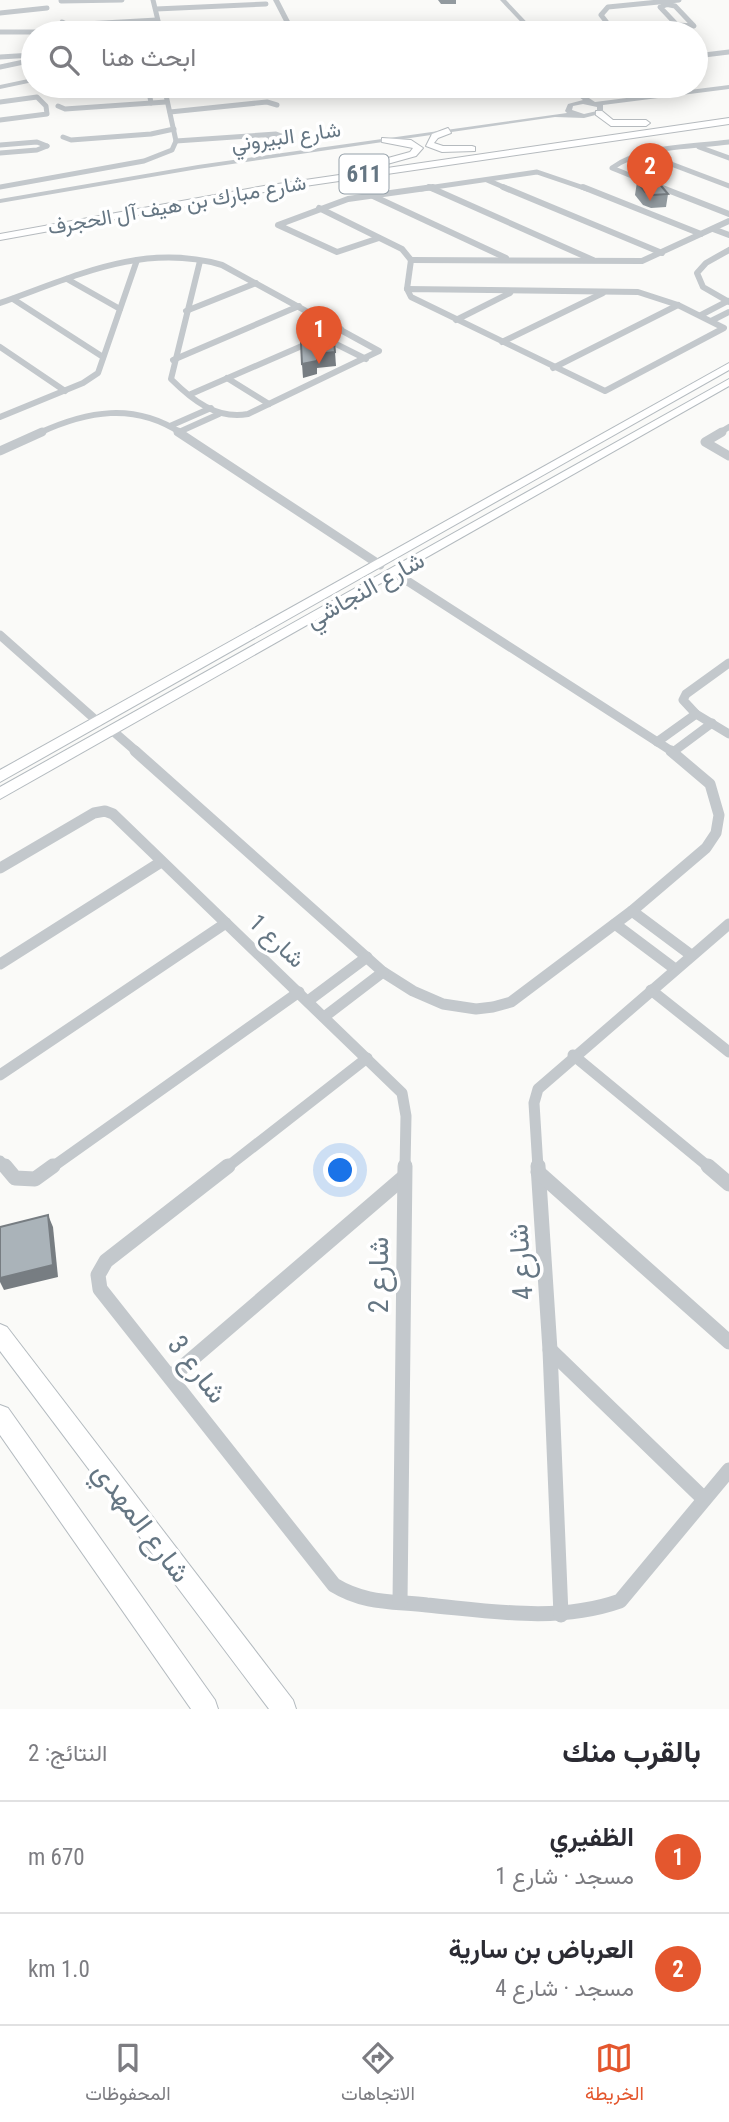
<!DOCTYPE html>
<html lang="ar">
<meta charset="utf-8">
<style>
:root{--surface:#fff;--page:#f2f2f3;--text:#2b2b33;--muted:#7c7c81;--line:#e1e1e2;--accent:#e4572e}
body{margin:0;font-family:"Roboto Condensed",Vazirmatn,sans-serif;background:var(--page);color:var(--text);direction:rtl}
.you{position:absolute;left:341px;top:1171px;width:24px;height:24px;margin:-18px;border:5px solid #fff;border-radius:50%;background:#1a73e8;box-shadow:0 0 0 10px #1a73e833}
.badge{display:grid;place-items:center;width:46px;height:46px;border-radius:50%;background:var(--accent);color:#fff;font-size:23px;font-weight:700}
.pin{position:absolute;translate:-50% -58px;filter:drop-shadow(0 2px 4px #0008)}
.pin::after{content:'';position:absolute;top:37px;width:24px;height:21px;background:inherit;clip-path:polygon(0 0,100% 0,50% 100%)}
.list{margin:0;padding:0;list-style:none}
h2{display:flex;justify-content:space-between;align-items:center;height:91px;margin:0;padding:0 28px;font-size:30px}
h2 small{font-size:23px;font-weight:400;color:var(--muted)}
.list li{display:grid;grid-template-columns:46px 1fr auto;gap:21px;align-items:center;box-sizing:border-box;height:112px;padding:0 28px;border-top:2px solid var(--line)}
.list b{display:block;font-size:26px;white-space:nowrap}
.list p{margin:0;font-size:23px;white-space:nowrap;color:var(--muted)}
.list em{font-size:23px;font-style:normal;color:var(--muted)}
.icon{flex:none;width:38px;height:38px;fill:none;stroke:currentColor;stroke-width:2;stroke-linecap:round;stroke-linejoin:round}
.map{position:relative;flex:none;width:729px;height:1709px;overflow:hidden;direction:ltr}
.search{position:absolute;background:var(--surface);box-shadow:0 4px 18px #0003;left:21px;right:21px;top:21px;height:77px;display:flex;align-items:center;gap:18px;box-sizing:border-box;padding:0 24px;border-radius:38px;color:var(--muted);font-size:26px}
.sheet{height:315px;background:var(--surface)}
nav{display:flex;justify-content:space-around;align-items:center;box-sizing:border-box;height:98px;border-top:2px solid var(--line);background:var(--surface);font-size:19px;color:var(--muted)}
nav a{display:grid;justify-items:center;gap:4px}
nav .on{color:var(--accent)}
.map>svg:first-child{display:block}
</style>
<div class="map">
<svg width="729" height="1709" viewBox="0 0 729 1709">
<rect width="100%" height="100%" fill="#fafaf8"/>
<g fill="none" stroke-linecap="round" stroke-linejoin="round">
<defs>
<g id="secondary">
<path d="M729,363V370L0,782V770Z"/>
<path d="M729,379V386L0,799V787Z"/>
<path d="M0,1324L7,1327L293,1700L296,1709H269L0,1351Z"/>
<path d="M0,1405L8,1408L215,1700L218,1709H191L0,1435Z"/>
</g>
<g id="primary">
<path d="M596,111H602L613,120H646L650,123L646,126H611L596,115Z"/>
<path d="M729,118V124L264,192L0,240V234L264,186Z"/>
<path d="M448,128L451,133L438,138L434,143L443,146H472L475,147V151L442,152L426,146L432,134Z"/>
<path d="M382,138L411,140L423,148L416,156L380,166L377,165V161L410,152L413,148L382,142Z"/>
</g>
</defs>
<use href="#secondary" stroke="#b3babf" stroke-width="2"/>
<use href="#primary" stroke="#b5babe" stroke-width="2"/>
<g stroke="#c3c8cc" stroke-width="5">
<path d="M153,0L161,33"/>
<path d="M61,1L122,0"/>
<path d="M665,4L675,6L694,26L677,25L660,7L666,5"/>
<path d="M156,9L266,4"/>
<path d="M0,13L47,8"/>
<path d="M62,22L68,25L157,20"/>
<path d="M552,28L608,25"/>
<path d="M0,32H50"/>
<path d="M174,33L275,28"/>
<path d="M615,33L601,15L608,7L679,0"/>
<path d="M696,56L729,52"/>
<path d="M0,57L33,55"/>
<path d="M0,67L33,60"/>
<path d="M148,86L151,103"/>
<path d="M0,102L37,97L46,106L47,114L0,120"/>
<path d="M58,106L65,109L166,102"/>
<path d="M170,112L267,102L277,105"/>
<path d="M63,137L71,140L151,134L174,129"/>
<path d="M176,141L276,134L284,137L273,140L266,135"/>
<path d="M0,145L37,142L47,146"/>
<path d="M699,147L729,158"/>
<path d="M0,153L37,150L47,146"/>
<path d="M650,156L729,186"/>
<path d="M487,180L508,189"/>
<path d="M0,187L144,161L172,150L176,141L164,86"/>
<path d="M429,187L433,189"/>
<path d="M421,189L537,172L587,189"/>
<path d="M664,189L612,168C643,145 692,147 729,142"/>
</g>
<g stroke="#c3c8cc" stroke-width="6">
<path d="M429,187L593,260"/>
<path d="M503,187L662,253"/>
<path d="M583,187L701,234"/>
<path d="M660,187L729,214"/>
<path d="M373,196L506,258"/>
<path d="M319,208L402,249L411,260"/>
<path d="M713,229L729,235"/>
<path d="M379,238L337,252L278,225L348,199L433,187"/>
<path d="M729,250L706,263L697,273L703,287L729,302"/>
<path d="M411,260L642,261L729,221"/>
<path d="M67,279L120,309"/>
<path d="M407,289L638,292L678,305L724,328L605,391L411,297Z"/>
<path d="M407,289L411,260"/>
<path d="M13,299L103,357"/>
<path d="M0,303C74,277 142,242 222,265L379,351L248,414C217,420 192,400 171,379L200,261"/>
<path d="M186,311L256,283"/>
<path d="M701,315L728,301"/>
<path d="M456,320L510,293"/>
<path d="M713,320L729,312"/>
<path d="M322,337L366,359"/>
<path d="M502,342L603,293"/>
<path d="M0,347L65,391"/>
<path d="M173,360L299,306"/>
<path d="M553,368L678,305"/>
<path d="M227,378L269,404"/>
<path d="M191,394L341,329"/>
<path d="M0,417L83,383L98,373L137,260"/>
<path d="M170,426L211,408"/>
<path d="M179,432L219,414"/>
<path d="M39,433C87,411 134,402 181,433"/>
<path d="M719,433L729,427"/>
</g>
<g stroke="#c3c8cc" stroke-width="9">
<path d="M178,432L380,565"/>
<path d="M722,432L705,442L729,456"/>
<path d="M0,451L42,432"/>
<path d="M395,573L673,752"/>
<path d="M0,635L98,722"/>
<path d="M729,663L686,694L683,700L696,714L729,734"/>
<path d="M114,732L137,752"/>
<path d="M657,742L696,714"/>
<path d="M673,752L712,723"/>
</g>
<g stroke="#c3c8cc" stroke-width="11">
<path d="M135,751L383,972L413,991L443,1004L476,1009L493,1007L511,1002L632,911L706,848L716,833L719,815L710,784L671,751"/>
<path d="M0,868L94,813L105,811L113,814L402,1093L406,1116L405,1168"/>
<path d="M632,911L691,955"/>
<path d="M615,924L675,969"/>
<path d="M0,964L161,862"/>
<path d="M651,990L729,1052"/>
<path d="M308,1001L367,957"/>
<path d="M324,1017L383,972"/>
<path d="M573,1055L710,1168"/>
<path d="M0,1075L226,923"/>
<path d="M0,1161L6,1168"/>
<path d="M51,1168L299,992"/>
<path d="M226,1168L367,1058"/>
<path d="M538,1168L534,1103L538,1089L729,924"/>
</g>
<g stroke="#c3c8cc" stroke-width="15">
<path d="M5,1166L15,1178L35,1179L53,1166"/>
<path d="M228,1166L106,1261L98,1275L100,1289L334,1585C365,1604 393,1601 427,1605C491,1611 558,1623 620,1601L729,1470"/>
<path d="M538,1166L550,1350L561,1615"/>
<path d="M708,1166L729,1184"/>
<path d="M538,1172L729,1342"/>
<path d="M550,1350L704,1499"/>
<path d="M171,1377L404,1177"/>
<path d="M400,1602L405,1166"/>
</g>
<g fill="#c3c8cc" fill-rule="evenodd">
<path d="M273,0H279L296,33H290Z"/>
<path d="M500,0H506L537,33H531Z"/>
<path d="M33,78V82L0,89V85Z"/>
<path d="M729,85V89L603,105V113L584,118L555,117L198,169L0,203V199L198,165L567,113L565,111L568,104L583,100L564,86H571L595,102ZM583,104L597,107V111L584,114L572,110L573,106Z"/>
</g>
<use href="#secondary" fill="#fff" fill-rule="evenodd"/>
<use href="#primary" fill="#fff" fill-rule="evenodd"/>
</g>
<g fill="#929a9f">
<path d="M438,0H456V4H441Z"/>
<path d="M637,182L668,194L666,207L651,208L643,205L635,195Z"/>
</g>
<g fill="#777d82">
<path d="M335,352L336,366L317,368V354Z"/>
<path d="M317,361V374L303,378L302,364Z"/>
<path d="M48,1215L53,1227L58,1277L4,1290L0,1282V1278Z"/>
</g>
<g fill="#aab3b9" stroke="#777d82" stroke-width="2">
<path d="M657,181L668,194L653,195L645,192L637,182Z"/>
<path d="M334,342L335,352L317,354V361L302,364L301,343Z"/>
<path d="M48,1215L53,1265L0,1278V1227Z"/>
</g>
<g text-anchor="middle" stroke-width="7" stroke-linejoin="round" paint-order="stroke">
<g font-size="21" fill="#657683" stroke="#fff">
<text transform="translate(286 137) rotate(-8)" y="7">شارع البيروني</text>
<text transform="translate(177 205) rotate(-10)" y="7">شارع مبارك بن هيف آل الحجرف</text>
</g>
<rect fill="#fff" stroke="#939fa8" stroke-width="2" x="339.5" y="154.5" width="49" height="39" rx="5"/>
<g font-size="23" font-weight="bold" fill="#657683">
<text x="364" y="182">611</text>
</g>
<g font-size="24" fill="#657683" stroke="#fff">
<text transform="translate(365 590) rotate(-29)" y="8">شارع النجاشي</text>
<text transform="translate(277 941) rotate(43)" y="8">شارع 1</text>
</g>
<g font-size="28" fill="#657683" stroke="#fff">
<text transform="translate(520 1262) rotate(-94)" y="10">شارع 4</text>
<text transform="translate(378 1275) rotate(-90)" y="10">شارع 2</text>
<text transform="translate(198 1369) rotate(52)" y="10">شارع 3</text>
<text transform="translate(142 1522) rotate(53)" y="10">شارع المهدي</text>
</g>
</g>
</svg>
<div class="you"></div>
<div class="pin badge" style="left:319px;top:364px">1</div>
<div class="pin badge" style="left:650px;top:201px">2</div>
<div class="search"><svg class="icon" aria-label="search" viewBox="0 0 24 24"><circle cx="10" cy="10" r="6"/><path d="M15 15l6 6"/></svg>ابحث هنا</div>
</div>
<section class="sheet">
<h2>بالقرب منك<small>النتائج: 2</small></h2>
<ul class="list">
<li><span class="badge">1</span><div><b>الظفيري</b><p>مسجد · شارع 1</p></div><em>670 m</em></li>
<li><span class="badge">2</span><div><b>العرباض بن سارية</b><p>مسجد · شارع 4</p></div><em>1.0 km</em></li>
</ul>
</section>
<nav>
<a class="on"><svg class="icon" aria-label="map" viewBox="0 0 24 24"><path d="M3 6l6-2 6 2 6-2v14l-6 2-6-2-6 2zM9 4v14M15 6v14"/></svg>الخريطة</a>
<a><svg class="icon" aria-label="directions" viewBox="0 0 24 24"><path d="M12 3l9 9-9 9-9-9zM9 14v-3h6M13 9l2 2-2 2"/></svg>الاتجاهات</a>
<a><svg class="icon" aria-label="saved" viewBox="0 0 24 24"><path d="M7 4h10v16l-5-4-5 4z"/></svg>المحفوظات</a>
</nav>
